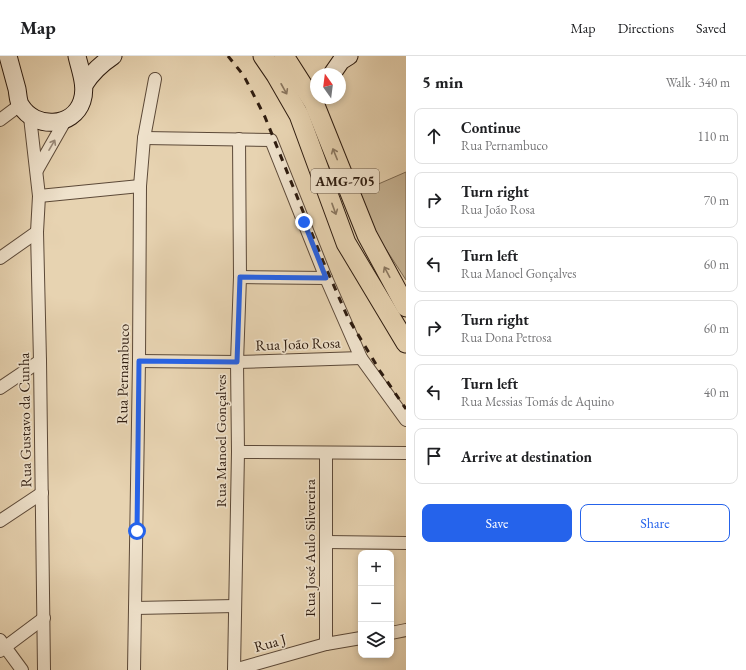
<!DOCTYPE html>
<meta charset="utf-8">
<style>
:root{--surface:#fff;--page:#f2f2f2;--text:#202124;--muted:#757577;--line:#e0e0e0;--accent:#2563eb}
body{margin:0;font-family:"EB Garamond",serif;background:var(--page);color:var(--text)}
.controls{position:absolute;right:12px;bottom:12px;display:grid;overflow:hidden;border-radius:8px;box-shadow:0 2px 6px #0003}
.controls button{width:36px;height:36px;display:grid;place-items:center;padding:0;border:0;border-bottom:1px solid var(--line);background:var(--surface);color:var(--text);font:20px sans-serif}
.compass{position:absolute;left:310px;top:12px;width:36px;height:36px;border-radius:50%;background:var(--surface);box-shadow:0 2px 6px #0003;rotate:346deg}
.stop{position:absolute;width:12px;height:12px;margin:-9px;border:3px solid #2563eb;border-radius:50%;background:#fff}
.stop.end{background:#2563eb;border-color:#fff;box-shadow:0 1px 4px #0008}
.list{margin:0;padding:0;list-style:none}
h2{display:flex;justify-content:space-between;align-items:center;height:52px;margin:0;padding:0 16px;font-size:17px}
h2 small{font-size:13px;font-weight:400;color:var(--muted)}
.list li{display:grid;grid-template-columns:26px 1fr auto;gap:12px;align-items:center;box-sizing:border-box;height:56px;margin:0 8px 8px;padding:0 8px;border:1px solid var(--line);border-radius:8px}
.list b{display:block;font-size:15px;white-space:nowrap}
.list p{margin:0;font-size:13px;white-space:nowrap;color:var(--muted)}
.list em{font-size:13px;font-style:normal;color:var(--muted)}
.actions{display:flex;gap:8px;padding:12px 16px}
.actions a{flex:1;padding:9px 0;border:1px solid var(--accent);border-radius:8px;text-align:center;font-size:14px;color:var(--accent)}
.actions .main{background:var(--accent);color:#fff}
.icon{flex:none;width:22px;height:22px;fill:none;stroke:currentColor;stroke-width:2;stroke-linecap:round;stroke-linejoin:round}
.map{position:relative;flex:none;width:406px;height:614px;overflow:hidden}
header{display:flex;align-items:center;gap:24px;box-sizing:border-box;height:56px;padding:0 20px;background:var(--surface);border-bottom:1px solid var(--line)}
header strong{font-size:19px}
nav{display:flex;gap:22px;margin-inline-start:auto;font-size:14px}
main{display:flex}
aside{flex:1;background:var(--surface)}
.map>svg:first-child{display:block}
</style>
<header>
<strong>Map</strong>
<nav><a>Map</a><a>Directions</a><a>Saved</a></nav>
</header>
<main>
<div class="map">
<svg width="406" height="614" viewBox="0 0 406 614">
<rect width="100%" height="100%" fill="#e7d3b1"/>
<filter id="stains"><feTurbulence type="fractalNoise" baseFrequency=".005" numOctaves="4"/><feColorMatrix values="0 0 0 0 .2 0 0 0 0 .09 0 0 0 0 .02 0 0 0 .5 -.17"/></filter>
<radialGradient id="worn" r=".72"><stop offset=".6" stop-color="#630" stop-opacity="0"/><stop offset="1" stop-color="#630" stop-opacity=".3"/></radialGradient>
<path fill="#c7b495" stroke="#7a6852" d="M406,116V224L378,181L360,136Z"/>
<g fill="none" stroke-linecap="round" stroke-linejoin="round">
<defs>
<g id="street">
<path d="M30,61L39,140L37,176L40,305L44,614"/>
<path d="M0,64L20,49"/>
<path d="M144,82L271,84L326,222L361,302L406,364"/>
<path d="M37,114L66,63"/>
<path d="M39,140L140,130"/>
<path d="M0,202L37,176"/>
<path d="M240,221L326,222"/>
<path d="M139,305L237,306L361,302"/>
<path d="M0,332L40,305"/>
<path d="M238,396L406,397"/>
<path d="M0,465L42,437"/>
<path d="M327,486L406,487"/>
<path d="M135,552L235,550"/>
<path d="M391,577L406,574"/>
<path d="M0,584L22,614"/>
<path d="M326,588V397"/>
<path d="M0,595L44,562"/>
<path d="M134,614L139,305L140,130L144,82L155,23"/>
<path d="M234,614L238,396L237,306L240,221L239,83"/>
<path d="M234,614L326,588L361,582"/>
</g>
<g id="secondary">
<path d="M8,0C11,11 14,22 17,33C18,38 18,46 21,50C35,73 73,72 82,45C87,30 80,14 77,0"/>
<path d="M332,18L341,5L349,0"/>
<path d="M84,29C92,16 101,8 113,0"/>
</g>
<g id="primary">
<path d="M263,0L276,19L299,59L346,187L406,287"/>
<path d="M284,0L314,47L367,179L406,251"/>
</g>
</defs>
<use href="#street" stroke="#5c4938" stroke-width="14"/>
<use href="#secondary" stroke="#2d1b0f" stroke-width="19"/>
<use href="#primary" stroke="#2d1b0f" stroke-width="21"/>
<use href="#street" stroke="#efe2cc" stroke-width="12"/>
<use href="#secondary" stroke="#efe2cc" stroke-width="17"/>
<use href="#primary" stroke="#e7d3b1" stroke-width="19"/>
<path stroke="#2d1b0f" stroke-width="3" stroke-dasharray="7 7" stroke-linecap="butt" d="M228,0L244,20L265,61L323,205L348,262L380,315L406,353"/>
</g>
<defs><path id="oneway-shaft" d="M-6 0H5M1.5-3L5.5 0L1.5 3" fill="none" stroke-width="1.6" stroke-linecap="round" stroke-linejoin="round"/></defs>
<g stroke="#8a7760">
<use href="#oneway-shaft" transform="translate(284 33) rotate(61)"/>
<use href="#oneway-shaft" transform="translate(335 98) rotate(-112)"/>
<use href="#oneway-shaft" transform="translate(334 153) rotate(70)"/>
<use href="#oneway-shaft" transform="translate(387 216) rotate(-118)"/>
</g>
<use stroke="#988877" href="#oneway-shaft" transform="translate(52 89) rotate(-60)"/>
<g fill="none" stroke-linecap="round" stroke-linejoin="round">
<path stroke="#2563eb" stroke-width="5" d="M137,475L139,305L237,306L240,221L326,222L304,166"/>
</g>
<g text-anchor="middle" stroke-width="3.5" stroke-linejoin="round" paint-order="stroke">
<rect fill="#efe2cc" stroke="#675748" stroke-width="1" x="311" y="113" width="68" height="24" rx="3"/>
<g font-size="14" font-weight="bold" fill="#2d1b0f">
<text x="345" y="130">AMG-705</text>
</g>
<g font-size="15" fill="#2d1b0f" stroke="#efe2cc">
<text transform="translate(298 288) rotate(-2)" y="5">Rua João Rosa</text>
<text transform="translate(123 318) rotate(-89)" y="5">Rua Pernambuco</text>
<text transform="translate(25 364) rotate(-91)" y="5">Rua Gustavo da Cunha</text>
<text transform="translate(221 385) rotate(-90)" y="5">Rua Manoel Gonçalves</text>
<text transform="translate(310 492) rotate(-90)" y="5">Rua José Aulo Silvereira</text>
<text transform="translate(270 587) rotate(-16)" y="5">Rua J</text>
</g>
</g>
<rect width="100%" height="100%" filter="url(#stains)"/>
<rect width="100%" height="100%" fill="url(#worn)"/>
</svg>
<div class="controls">
<button>+</button>
<button>−</button>
<button><svg class="icon" aria-label="layers" viewBox="0 0 24 24"><path d="M12 4l9 5-9 5-9-5zM3 14l9 5 9-5"/></svg></button>
</div>
<svg class="compass" viewBox="-18 -18 36 36"><path d="M0-13l5 13h-10z" fill="#e53935"/><path d="M0 13l5-13h-10z" fill="#757577"/></svg>
<div class="stop" style="left:137px;top:475px"></div>
<div class="stop end" style="left:304px;top:166px"></div>
</div>
<aside>
<h2>5 min<small>Walk · 340 m</small></h2>
<ul class="list">
<li><svg class="icon" aria-label="ahead" viewBox="0 0 24 24"><path d="M12 20V5M6 11l6-6 6 6"/></svg><div><b>Continue</b><p>Rua Pernambuco</p></div><em>110 m</em></li>
<li><svg class="icon" aria-label="right" viewBox="0 0 24 24"><path d="M7 20v-9h11M14 6l5 5-5 5"/></svg><div><b>Turn right</b><p>Rua João Rosa</p></div><em>70 m</em></li>
<li><svg class="icon" aria-label="left" viewBox="0 0 24 24"><path d="M17 20v-9H6M10 6l-5 5 5 5"/></svg><div><b>Turn left</b><p>Rua Manoel Gonçalves</p></div><em>60 m</em></li>
<li><svg class="icon" aria-label="right" viewBox="0 0 24 24"><path d="M7 20v-9h11M14 6l5 5-5 5"/></svg><div><b>Turn right</b><p>Rua Dona Petrosa</p></div><em>60 m</em></li>
<li><svg class="icon" aria-label="left" viewBox="0 0 24 24"><path d="M17 20v-9H6M10 6l-5 5 5 5"/></svg><div><b>Turn left</b><p>Rua Messias Tomás de Aquino</p></div><em>40 m</em></li>
<li><svg class="icon" aria-label="arrive" viewBox="0 0 24 24"><path d="M6 21V4h12l-3 4 3 4H6"/></svg><div><b>Arrive at destination</b></div></li>
</ul>
<div class="actions"><a class="main">Save</a><a>Share</a></div>
</aside>
</main>
